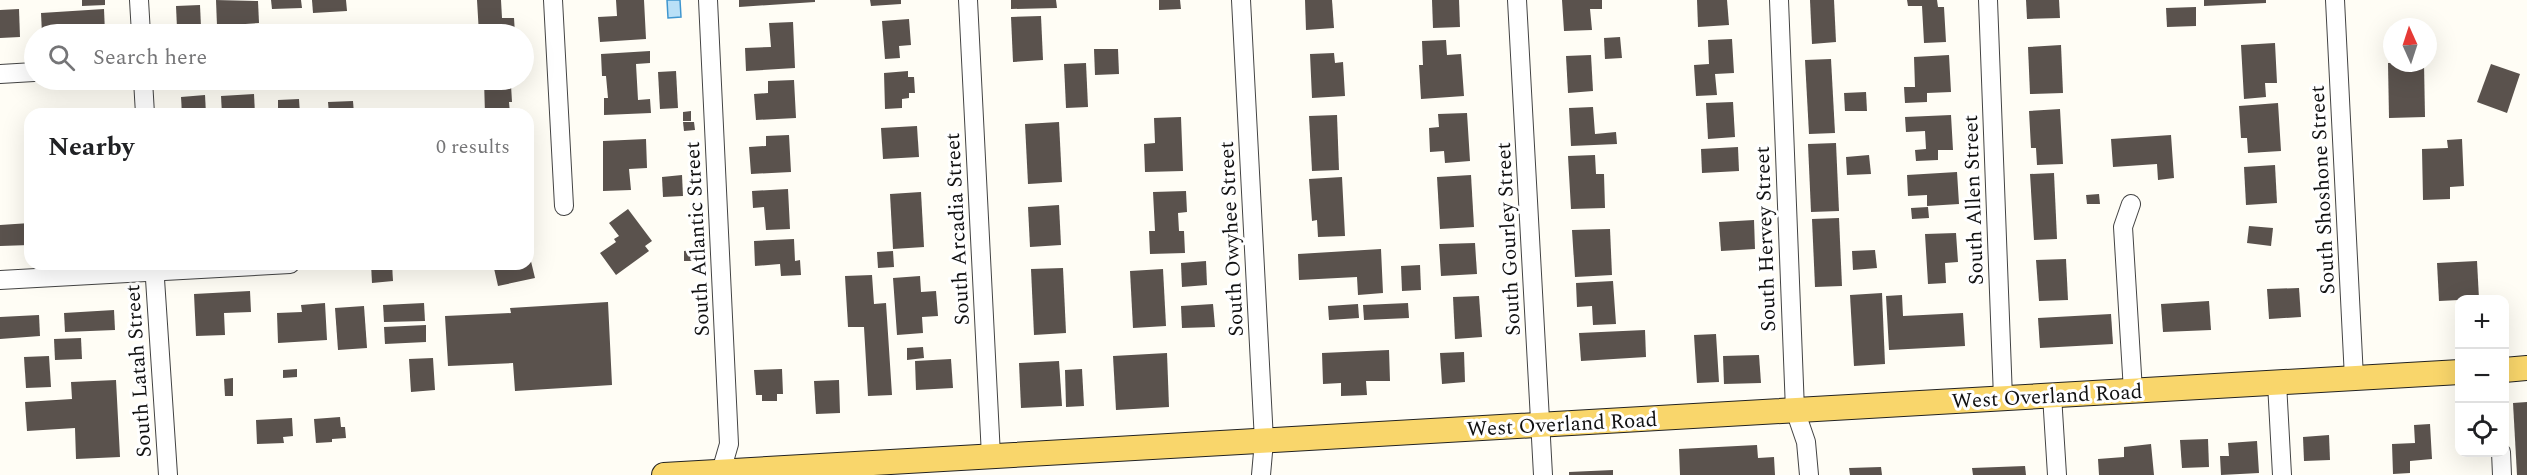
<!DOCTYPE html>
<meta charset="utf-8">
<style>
:root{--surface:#fff;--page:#f2f2f2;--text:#202124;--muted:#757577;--line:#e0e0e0}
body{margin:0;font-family:Spectral,serif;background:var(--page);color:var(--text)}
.controls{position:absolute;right:18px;bottom:18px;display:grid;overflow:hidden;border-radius:12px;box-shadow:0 6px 24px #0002}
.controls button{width:54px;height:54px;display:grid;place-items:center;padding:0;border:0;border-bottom:2px solid var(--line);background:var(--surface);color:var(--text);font:30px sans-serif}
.compass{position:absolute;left:2383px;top:18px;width:54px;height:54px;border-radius:50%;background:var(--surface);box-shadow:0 6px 24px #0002;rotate:357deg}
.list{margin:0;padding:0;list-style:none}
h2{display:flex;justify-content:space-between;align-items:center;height:78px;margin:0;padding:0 24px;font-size:26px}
h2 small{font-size:20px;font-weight:400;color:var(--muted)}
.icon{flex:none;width:33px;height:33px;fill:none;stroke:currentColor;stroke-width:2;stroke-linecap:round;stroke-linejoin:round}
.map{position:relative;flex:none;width:2527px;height:475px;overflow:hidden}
.search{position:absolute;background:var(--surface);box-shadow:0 6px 24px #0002;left:24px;top:24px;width:510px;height:66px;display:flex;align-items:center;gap:15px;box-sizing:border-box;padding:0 21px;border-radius:33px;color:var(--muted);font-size:22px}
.panel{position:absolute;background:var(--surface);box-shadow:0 6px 24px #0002;left:24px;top:108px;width:510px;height:162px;border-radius:18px}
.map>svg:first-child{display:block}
</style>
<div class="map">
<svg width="2527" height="475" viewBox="0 0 2527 475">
<rect width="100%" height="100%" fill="#fffdf5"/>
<path fill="#b9e0f7" stroke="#3f96cf" stroke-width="1.5" d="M667,0H680L681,17L668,18Z"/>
<g fill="#5a524d">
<path d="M82,0H105V5L82,6Z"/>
<path d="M216,0L258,1L259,23L217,26Z"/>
<path d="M271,0H301L302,8L272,9Z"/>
<path d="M312,0H346L347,11L313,13Z"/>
<path d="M477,0H501L502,18H514L515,34H479Z"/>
<path d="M616,0H644L646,39L600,42L598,17L617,16Z"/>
<path d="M739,0H815V2L739,7Z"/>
<path d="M870,0H901V4L871,6Z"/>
<path d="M1011,0H1056L1057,8L1011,9Z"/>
<path d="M1159,0H1180L1181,9L1159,10Z"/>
<path d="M1305,0H1332L1334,28L1306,30Z"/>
<path d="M1432,0H1459L1460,27L1433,28Z"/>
<path d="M1562,0H1602V9H1590L1592,30L1564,31Z"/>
<path d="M1697,0H1727L1729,25L1698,27Z"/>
<path d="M1810,0H1834L1836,42L1812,44Z"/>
<path d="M1907,0H1937L1938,7H1944L1946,42L1924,43L1922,6H1908Z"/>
<path d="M2026,0H2059L2060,18L2027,19Z"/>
<path d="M2204,0H2266V3L2204,6Z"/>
<path d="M200,5L201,27L177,28L176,6Z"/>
<path d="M2196,7V26L2167,27L2166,8Z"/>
<path d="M19,9L20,37L0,38V10Z"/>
<path d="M104,9L105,33L42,34L41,13Z"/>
<path d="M1041,16L1043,60L1013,62L1011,17Z"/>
<path d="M909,19L911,45L899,46L900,58L885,59L882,21Z"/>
<path d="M793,22L795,68L746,71L745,48L771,47L769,23Z"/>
<path d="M381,25V34H359V26Z"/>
<path d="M1620,37L1622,58L1605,59L1604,38Z"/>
<path d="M1732,39L1734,73L1715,74L1717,95L1696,96L1694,65L1709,64L1708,40Z"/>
<path d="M1446,40L1447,55L1461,54L1464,96L1421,99L1419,65H1423L1422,41Z"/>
<path d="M2275,43L2277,83H2265L2266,97L2244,99L2241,45Z"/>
<path d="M2061,45L2063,93L2030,94L2028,47Z"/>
<path d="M1094,49H1118L1119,74L1095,75Z"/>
<path d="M650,51V63L636,64L638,100L650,99L651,113L604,115V98H608L606,76H602L601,54Z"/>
<path d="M1334,53L1335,63L1343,62L1345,96L1312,98L1310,54Z"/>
<path d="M1591,55L1593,91L1568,93L1566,56Z"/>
<path d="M1949,55L1951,92L1927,93V102L1905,103L1904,87H1915L1914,57Z"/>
<path d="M1831,59L1835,133L1809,134L1805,60Z"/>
<path d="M1086,63L1088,107L1066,108L1064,64Z"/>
<path d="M2388,63H2424L2425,117L2389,118Z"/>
<path d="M2491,64L2520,74L2507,113L2477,102Z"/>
<path d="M676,71L678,108L660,109L658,72Z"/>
<path d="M908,71V77H914L915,93H909V98L902,99V108L885,109L884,73Z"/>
<path d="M484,80H518V85H511L512,102H509L510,114H485Z"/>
<path d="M794,80L796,118L756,120L754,94L768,93V81Z"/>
<path d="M1866,92L1867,111H1845L1844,93Z"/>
<path d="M254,94L255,114H222L221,96Z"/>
<path d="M205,95L206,114H182L181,97Z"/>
<path d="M299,99L300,114H278V100Z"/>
<path d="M353,101L354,114H329L328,102Z"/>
<path d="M1733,102L1735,137L1708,139L1706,103Z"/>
<path d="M2278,103L2281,151L2248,153L2247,138H2241L2239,106Z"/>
<path d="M1593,107L1595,134L1616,132L1617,144L1571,146L1569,108Z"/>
<path d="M2060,109L2063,164L2037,165L2036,148H2031L2029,111Z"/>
<path d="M691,111V121H683V112Z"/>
<path d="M1467,113L1470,161L1445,163L1444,151L1430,152L1429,128L1439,127L1438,114Z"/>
<path d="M1337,115L1339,170L1312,171L1309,116Z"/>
<path d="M1951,115L1953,150H1938V160L1916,161L1915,150L1926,149L1925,131L1906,132L1905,117Z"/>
<path d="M1181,117L1183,171L1145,172L1144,144L1155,143L1154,118Z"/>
<path d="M683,122H694L695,130L684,131Z"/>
<path d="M1059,122L1062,182L1028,184L1025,124Z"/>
<path d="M917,126L919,157L883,159L881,128Z"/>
<path d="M789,135L791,172L751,174L749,147L766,146V136Z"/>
<path d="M2171,135L2174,178L2158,180L2157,164L2113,167L2111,139Z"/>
<path d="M646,139L647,168L629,169L631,190L603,191V141Z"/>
<path d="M2462,139L2464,186L2450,187V199L2423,200L2422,149L2448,148L2447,140Z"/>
<path d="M1836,143L1839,211L1811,212L1808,144Z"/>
<path d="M1738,147L1739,171L1702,173L1701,149Z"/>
<path d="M1595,155L1596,174H1604L1605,208L1571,209L1568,156Z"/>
<path d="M1869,155L1871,174L1847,175L1846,157Z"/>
<path d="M2275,165L2277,203L2246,205L2244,167Z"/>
<path d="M1957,172L1959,204L1927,206V195L1908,196L1907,175Z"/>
<path d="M2054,173L2057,239L2034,240L2030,174Z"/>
<path d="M682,175L683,196L663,197L662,177Z"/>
<path d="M1471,175L1474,227L1440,229L1437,177Z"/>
<path d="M1342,177L1345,236L1318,237L1317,220L1312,221L1309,179Z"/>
<path d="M788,189L790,229L766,230L764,207L753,208L752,191Z"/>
<path d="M1186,191L1187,212L1178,213L1179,231H1184L1185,253L1150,254L1149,231H1155L1153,192Z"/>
<path d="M921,192L924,247L893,249L890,194Z"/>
<path d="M2099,194L2100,204H2087L2086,195Z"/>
<path d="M1059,205L1061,245L1030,247L1028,207Z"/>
<path d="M1928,207L1929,218L1912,219L1911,208Z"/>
<path d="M628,209L652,241L645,246L649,251L616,275L600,253L616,242L614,239L619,236L609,223Z"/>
<path d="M1839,218L1842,286L1815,287L1812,219Z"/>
<path d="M1754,220L1755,249L1721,251L1719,222Z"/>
<path d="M30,223V245L0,246V225Z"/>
<path d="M2249,226L2273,228L2271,246L2247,243Z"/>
<path d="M1610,229L1612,275L1575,277L1572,230Z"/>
<path d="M1956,233L1958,262L1945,263L1946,283L1928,284L1925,234Z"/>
<path d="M794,239L795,261L800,260L801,275L781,276L780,264L755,266L754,241Z"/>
<path d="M1475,243L1477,274L1441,276L1439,244Z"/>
<path d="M1381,249L1383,293L1358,295L1357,277L1299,280L1298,254Z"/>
<path d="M693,250L694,261H684V251Z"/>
<path d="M1875,250L1877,268L1853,270L1852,251Z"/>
<path d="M893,251L894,267L878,268L877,252Z"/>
<path d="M529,253L535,278L498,286L493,264H528Z"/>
<path d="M2066,259L2068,300L2039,301L2036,260Z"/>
<path d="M1206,261L1207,285L1182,287L1181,263Z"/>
<path d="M2477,261L2479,299L2439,301L2437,263Z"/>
<path d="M371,264H392L393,281L372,283Z"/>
<path d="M438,264H459V265L440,270Z"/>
<path d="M1420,265L1421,290L1402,291L1401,266Z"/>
<path d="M1063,268L1066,333L1034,335L1031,269Z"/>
<path d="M1163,269L1166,326L1133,328L1130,271Z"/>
<path d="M872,275L874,304L886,303L892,395L868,396L864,327H848L845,276Z"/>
<path d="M920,276L921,292L936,291L938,316L922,317L923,333L897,335L893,278Z"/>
<path d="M1613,281L1616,324L1593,325L1592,306L1577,307L1576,283Z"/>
<path d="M2299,288L2301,317L2269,319L2267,289Z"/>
<path d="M250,291L251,312L224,313L225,335L196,336L194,294Z"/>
<path d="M1882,293L1885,364L1854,366L1850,295Z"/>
<path d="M1902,295L1903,316L1963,313L1965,346L1889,350L1886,296Z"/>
<path d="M1479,296L1482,337L1455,339L1453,297Z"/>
<path d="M2209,301L2211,330L2163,332L2161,304Z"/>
<path d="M608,302L612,385L515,391L513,363L448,366L445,316L511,313L510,308Z"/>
<path d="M325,303L327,340L278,343L277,313L302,312L301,305Z"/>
<path d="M424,303L425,321L384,322L383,305Z"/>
<path d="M1408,303L1409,318L1364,320L1363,305Z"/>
<path d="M1213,304L1215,327L1182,328L1181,306Z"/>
<path d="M1358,304L1359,318L1329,320L1328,306Z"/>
<path d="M364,306L367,348L338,350L335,308Z"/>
<path d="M114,310L115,330L65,332L64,313Z"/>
<path d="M2111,314L2113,344L2040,348L2038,318Z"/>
<path d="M39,315L40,336L0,339V317Z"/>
<path d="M426,325V342L385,344L384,327Z"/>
<path d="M1645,330L1646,357L1581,361L1579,333Z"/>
<path d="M1716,334L1719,382L1697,383L1694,335Z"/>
<path d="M81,338L82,359L55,360L54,339Z"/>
<path d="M923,347L924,358L907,360V348Z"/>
<path d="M1389,350L1390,381H1366L1367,395L1341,396V383L1323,384L1322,353Z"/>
<path d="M1464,352L1465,382L1442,384L1440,353Z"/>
<path d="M1167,353L1169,407L1116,410L1113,356Z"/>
<path d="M1759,355L1761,383L1724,384L1723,356Z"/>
<path d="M49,356L51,387L26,388L24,357Z"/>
<path d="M433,358L435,390L411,392L409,359Z"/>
<path d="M951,359L953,388L916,390L915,361Z"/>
<path d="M1059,361L1062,406L1021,408L1019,363Z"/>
<path d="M297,369V377L283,378V370Z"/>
<path d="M782,369L783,394H777V401H762V395H756L754,370Z"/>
<path d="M1082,369L1084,406L1066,407L1065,370Z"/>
<path d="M233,378V396H225L224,379Z"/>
<path d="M116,380L120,457L76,459L75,428L27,431L25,402L72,399L71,382Z"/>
<path d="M839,380L840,413L816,414L814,381Z"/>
<path d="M2527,402V475H2517L2513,403Z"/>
<path d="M340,417L341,427H345L346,438L332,439V442L316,443L314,419Z"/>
<path d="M292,418L293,436L283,437L284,443L257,444L256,420Z"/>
<path d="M2430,424L2432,459L2410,461V473L2393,474L2392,444L2415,443L2414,425Z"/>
<path d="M2329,435L2330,460L2304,461L2303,437Z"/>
<path d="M2208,439L2209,467L2182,468L2180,440Z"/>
<path d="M2257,441L2259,473L2221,475L2220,456H2229L2228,443Z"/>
<path d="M2151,444L2154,475H2099L2098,459L2124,457V447Z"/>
<path d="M1757,445L1758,458L1774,457L1775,475H1680L1679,449Z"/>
<path d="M2025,466L2026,475H1973L1972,468Z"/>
<path d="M1881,467L1882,475H1850L1849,468Z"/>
<path d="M1613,470V475H1569V472Z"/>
</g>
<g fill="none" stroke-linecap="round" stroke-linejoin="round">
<defs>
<g id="minor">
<path d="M139,0L141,34"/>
<path d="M553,0L564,206"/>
<path d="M708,0L729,444L720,475"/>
<path d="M968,0L991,456"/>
<path d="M1241,0L1264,441L1261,475"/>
<path d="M1517,0L1543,475"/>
<path d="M1779,0L1795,410L1806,442L1809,475"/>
<path d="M1988,0L2003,398"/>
<path d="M2335,0L2354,378"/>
<path d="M0,74L34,72"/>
<path d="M143,80L145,114"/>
<path d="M2131,204L2123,227L2133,391"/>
<path d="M154,264L168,475"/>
<path d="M0,280L290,264"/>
<path d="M2277,383L2282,475"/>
<path d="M2052,395L2057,475"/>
<path d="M2501,452L2502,475"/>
</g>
<g id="major">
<path d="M2504,370L2527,368"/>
<path d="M664,475L2460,372"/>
</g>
</defs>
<use href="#minor" stroke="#444" stroke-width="20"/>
<use href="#major" stroke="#222" stroke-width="26"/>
<use href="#minor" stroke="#fff" stroke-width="18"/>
<use href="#major" stroke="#f9d66b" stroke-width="24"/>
</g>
<g text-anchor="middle" stroke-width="6" stroke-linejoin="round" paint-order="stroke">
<g font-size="21" fill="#111" stroke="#fff">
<text transform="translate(2322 190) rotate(-93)" y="7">South Shoshone Street</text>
<text transform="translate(1973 200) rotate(-92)" y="7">South Allen Street</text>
<text transform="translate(957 229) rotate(-93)" y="7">South Arcadia Street</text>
<text transform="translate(697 239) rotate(-93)" y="7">South Atlantic Street</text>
<text transform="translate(1231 239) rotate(-93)" y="7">South Owyhee Street</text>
<text transform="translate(1508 239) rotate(-93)" y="7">South Gourley Street</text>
<text transform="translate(1765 239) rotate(-92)" y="7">South Hervey Street</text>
<text transform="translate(138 371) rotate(-94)" y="7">South Latah Street</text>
<text transform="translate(2047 396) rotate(-3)" y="7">West Overland Road</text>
<text transform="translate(1562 424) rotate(-3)" y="7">West Overland Road</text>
</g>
</g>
</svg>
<div class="controls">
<button>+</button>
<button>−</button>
<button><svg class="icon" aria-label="locate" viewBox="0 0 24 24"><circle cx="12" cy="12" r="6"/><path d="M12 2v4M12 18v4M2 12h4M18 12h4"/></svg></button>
</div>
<svg class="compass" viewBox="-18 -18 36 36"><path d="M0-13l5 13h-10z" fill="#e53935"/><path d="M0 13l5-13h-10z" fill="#757577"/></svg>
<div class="search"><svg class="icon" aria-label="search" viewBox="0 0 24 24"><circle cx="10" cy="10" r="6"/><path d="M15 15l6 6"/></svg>Search here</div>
<section class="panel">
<h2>Nearby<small>0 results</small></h2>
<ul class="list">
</ul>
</section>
</div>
